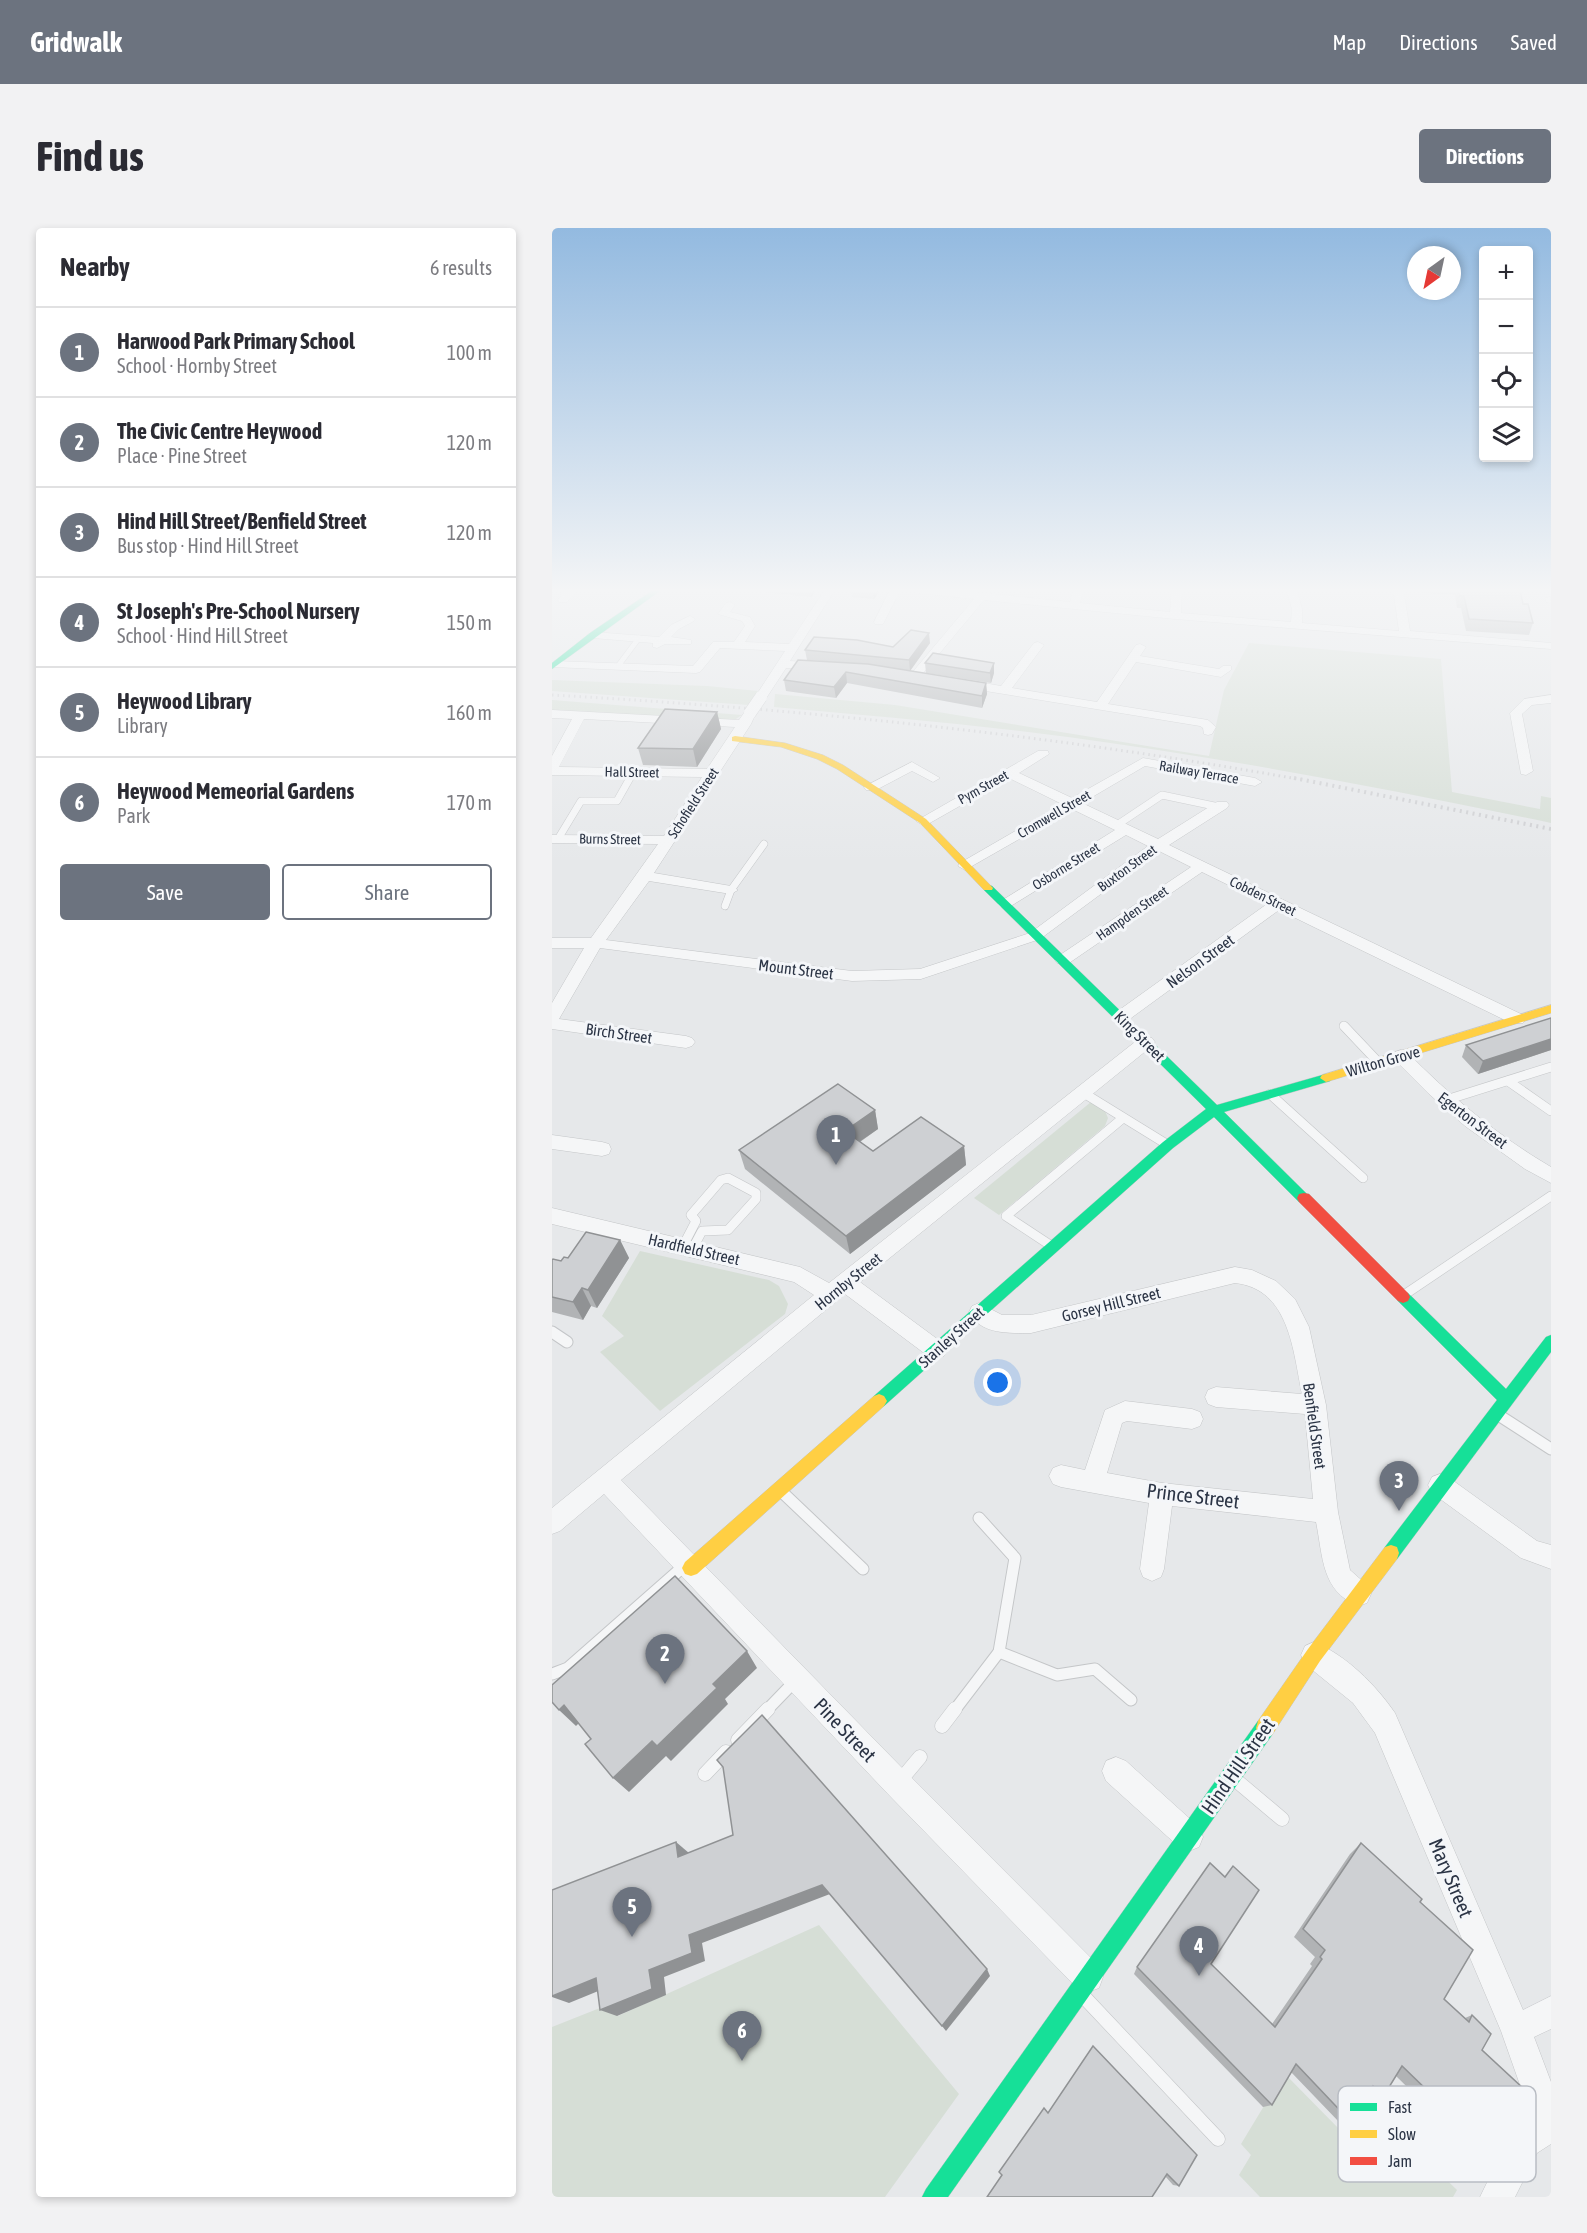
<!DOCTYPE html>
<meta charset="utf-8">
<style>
:root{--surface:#fff;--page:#f2f2f3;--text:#2b2b33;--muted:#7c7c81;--line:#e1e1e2;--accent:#6c737f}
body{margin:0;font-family:"Asap Condensed",sans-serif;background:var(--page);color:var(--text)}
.controls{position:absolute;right:18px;top:18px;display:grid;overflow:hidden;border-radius:6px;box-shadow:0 3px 9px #0003}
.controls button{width:54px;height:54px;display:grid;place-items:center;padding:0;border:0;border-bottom:2px solid var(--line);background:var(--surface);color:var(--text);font:30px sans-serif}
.compass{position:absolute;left:855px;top:18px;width:54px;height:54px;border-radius:50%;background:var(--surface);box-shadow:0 3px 9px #0003;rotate:213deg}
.you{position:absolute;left:446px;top:1155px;width:21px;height:21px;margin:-15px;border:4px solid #fff;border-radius:50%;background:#1a73e8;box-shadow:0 0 0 9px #1a73e833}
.badge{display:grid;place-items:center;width:39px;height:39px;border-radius:50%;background:var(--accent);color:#fff;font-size:20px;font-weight:700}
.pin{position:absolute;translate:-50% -50px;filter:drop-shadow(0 2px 3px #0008)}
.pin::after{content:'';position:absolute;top:32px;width:21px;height:18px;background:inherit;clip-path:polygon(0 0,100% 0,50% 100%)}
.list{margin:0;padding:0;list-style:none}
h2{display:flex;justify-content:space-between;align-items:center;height:78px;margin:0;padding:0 24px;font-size:26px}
h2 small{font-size:20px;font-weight:400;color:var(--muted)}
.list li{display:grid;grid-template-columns:39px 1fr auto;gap:18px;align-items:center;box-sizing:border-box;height:90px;padding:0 24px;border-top:2px solid var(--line)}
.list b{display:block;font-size:22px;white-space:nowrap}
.list p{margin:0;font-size:20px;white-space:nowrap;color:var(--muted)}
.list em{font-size:20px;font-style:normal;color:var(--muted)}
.actions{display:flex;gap:12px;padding:18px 24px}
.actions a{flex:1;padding:14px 0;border:2px solid var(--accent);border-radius:6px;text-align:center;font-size:21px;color:var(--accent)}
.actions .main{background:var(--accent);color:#fff}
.icon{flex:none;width:33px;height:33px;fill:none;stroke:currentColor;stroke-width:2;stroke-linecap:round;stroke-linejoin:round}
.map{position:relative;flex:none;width:999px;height:1969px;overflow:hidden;border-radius:6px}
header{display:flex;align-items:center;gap:36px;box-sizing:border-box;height:84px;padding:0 30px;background:var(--accent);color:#fff}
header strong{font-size:28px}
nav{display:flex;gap:33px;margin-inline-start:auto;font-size:21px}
.intro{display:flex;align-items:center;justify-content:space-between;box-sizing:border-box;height:144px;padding:0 36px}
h1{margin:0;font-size:42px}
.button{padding:15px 27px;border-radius:6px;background:var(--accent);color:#fff;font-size:21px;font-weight:700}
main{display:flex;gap:36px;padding:0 36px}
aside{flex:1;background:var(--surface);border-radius:6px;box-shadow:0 3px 9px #0003}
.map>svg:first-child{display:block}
</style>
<header>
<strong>Gridwalk</strong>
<nav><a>Map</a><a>Directions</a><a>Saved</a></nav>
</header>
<div class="intro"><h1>Find us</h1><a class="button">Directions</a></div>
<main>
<aside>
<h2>Nearby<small>6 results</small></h2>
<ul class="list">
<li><span class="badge">1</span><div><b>Harwood Park Primary School</b><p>School · Hornby Street</p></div><em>100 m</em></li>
<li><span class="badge">2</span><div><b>The Civic Centre Heywood</b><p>Place · Pine Street</p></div><em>120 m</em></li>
<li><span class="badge">3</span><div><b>Hind Hill Street/Benfield Street</b><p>Bus stop · Hind Hill Street</p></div><em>120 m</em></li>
<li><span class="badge">4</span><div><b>St Joseph's Pre-School Nursery</b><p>School · Hind Hill Street</p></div><em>150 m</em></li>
<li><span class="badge">5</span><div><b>Heywood Library</b><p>Library</p></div><em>160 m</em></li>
<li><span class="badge">6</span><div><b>Heywood Memeorial Gardens</b><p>Park</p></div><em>170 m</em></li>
</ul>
<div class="actions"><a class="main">Save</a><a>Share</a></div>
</aside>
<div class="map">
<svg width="999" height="1969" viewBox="0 0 999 1969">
<rect width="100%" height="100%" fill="#e6e8ea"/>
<g fill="#d6ded6">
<path d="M697,415L889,431L900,564L988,581L989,568L999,570V595C839,561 678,531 516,509C418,496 320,488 222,479L223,466L343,477L657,528L672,462Z"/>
<path d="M0,452L155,458L206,463L197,477L0,463Z"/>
<path d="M0,472L190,487L182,492L0,482Z"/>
<path d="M539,874L553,883L556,890L553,898L447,987L422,970Z"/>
<path d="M88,1023L217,1052L227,1058L236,1076L233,1086L108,1183L48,1124L72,1108L50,1088Z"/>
<path d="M267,1697L407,1866L333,1969H0V1799L63,1774L66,1788Z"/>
<path d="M732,1845L792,1906L812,1871L905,1962L901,1969H708L687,1947L699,1927L689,1916Z"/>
</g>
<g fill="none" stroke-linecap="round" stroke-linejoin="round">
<defs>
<g id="lane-far4">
<path d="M66,438L87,410"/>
<path d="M77,552L82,543"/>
</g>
<g id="lane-far3">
<path d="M565,597L610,567L667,579"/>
<path d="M6,611L29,573H65L78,550"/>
<path d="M173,678L179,662L212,616"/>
</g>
<g id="lane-far2">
<path d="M792,798L827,835"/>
<path d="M956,853L999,883"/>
<path d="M530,864L616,917"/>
<path d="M718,866L811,950"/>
<path d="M894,872L999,839"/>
<path d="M498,1017L454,988L571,890"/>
<path d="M131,1018L144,993L139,987L169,952L176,950L204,965V971L176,1002L150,1003L141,1020"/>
<path d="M852,1067L999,968"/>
</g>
<g id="lane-far1">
<path d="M0,1104L15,1114"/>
<path d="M948,1188L999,1221"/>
<path d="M230,1264L311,1341"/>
<path d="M447,1424L505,1447L543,1441L579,1472"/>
<path d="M0,1446L16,1440L132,1338"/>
<path d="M214,1483L243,1453"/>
<path d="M402,1483L447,1424L463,1330L427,1290"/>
</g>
<g id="lane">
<path d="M390,1498L403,1481"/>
<path d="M186,1512L216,1481"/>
<path d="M153,1546L174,1524"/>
<path d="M347,1554L368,1529"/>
<path d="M686,1554L730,1591"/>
<path d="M534,1771L666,1911"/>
</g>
<g id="street">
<path d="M15,360H26L15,374H7L6,372Z"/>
<path d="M274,360H284L238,433L269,435L275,438L269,441L234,440L213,472L209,473L203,469L233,423L168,420L148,444L144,445L0,439L2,433L141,438L161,414H182L193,398L190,393L166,386L174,375L178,374L183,377L178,384L198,389L203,398L193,414L237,416Z"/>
<path d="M339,360H383L518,374L522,360H532L528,375L618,384L620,360H630L629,385L739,394L740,381L734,360H744L750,381V395L847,403L841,360H851L858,403L999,415V421L623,391L432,372L367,450L363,452L357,448L359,446L422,371L348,363L331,396H323L322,394Z"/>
<path d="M998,369L999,375L994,374V370Z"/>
<path d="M138,388L143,391L142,393L127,401L119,409L139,412V416H113L105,420L101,419V415L41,410L35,407L41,404L107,409L119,397Z"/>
<path d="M486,414L492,417L460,460L545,474L584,417L588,416L594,419L588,428L667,441L671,438H679V442L669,449L584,434L556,476L656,492L664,499L660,506L656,507L652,506L651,500L648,498L409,459L403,455L409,451L449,458L482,415Z"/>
<path d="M999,467V475L980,477L970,486L981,543L974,547L969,546L958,485L972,471Z"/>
<path d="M198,481L204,485L199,496L102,645L179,658L186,662L179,666L97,653L54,712L300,743L368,741L478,705L596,618L574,607L454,681L449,679L446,676L449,673L563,602L520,581L413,642L406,638L408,635L510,576L457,550L376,596L371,597L364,593L486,523H496L497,526L467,545L520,570L591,530L703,550L710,554L703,558L593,538L530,575L606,611L665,574H675L677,577L675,580L617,617L971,787L973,791L971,795H959L727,682L575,793H563L561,789L563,785L715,676L650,644L517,735H505L503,732L505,729L639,639L607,623L488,711L369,751L300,753L48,720L7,791L134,808L140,810L143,814L140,818L134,820L0,801V775L32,720H0V710H39L106,616L0,615V607L112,608L150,549L0,547V528L20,491L0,490V482L187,492L194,482ZM32,491L183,499L155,541L7,539Z"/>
<path d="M360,534L388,550L381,554L360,543L324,562H314L312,559Z"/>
<path d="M594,808L600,810L603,814L600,818L308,1054L392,1116L395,1122L392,1128L384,1131L376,1128L293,1066L69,1252L356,1546L547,1738L551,1749L547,1760L536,1764L525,1760L336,1566L52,1266L8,1303L0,1306V1280L262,1067L242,1054L0,996V980L248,1039L277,1055L588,810Z"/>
<path d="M849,822L855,824C898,868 946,908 999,939V955L973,941L913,898L876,865L843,832L840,828L843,824Z"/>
<path d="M0,907L50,914L57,916L59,921L57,926L50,928L0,921Z"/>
<path d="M683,1039L700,1042L724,1053L743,1071L757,1099L774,1177L786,1284L798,1342L815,1357L819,1366L815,1375L806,1378C769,1363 771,1328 764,1294L620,1278L612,1341L609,1349L600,1353L591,1349L588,1341L597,1275L509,1259L501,1256L497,1248L501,1240L509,1237L533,1242L553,1182L573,1173L640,1181L648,1184L651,1191L648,1198L640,1201L575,1193L570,1195L555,1245L610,1255L761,1271L753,1186L664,1179L656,1176L653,1169L656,1162L664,1159L750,1166C741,1124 738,1061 683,1055L479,1105C458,1105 428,1107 417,1084L420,1078L427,1075L450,1087H479Z"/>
<path d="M888,1246L896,1249L985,1313L999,1317V1341L969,1330L880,1265L876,1257L880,1249Z"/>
<path d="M762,1414C794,1427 824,1457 843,1485L971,1782L999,1768V1801L982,1809L999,1854V1916L985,1925L963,1969H928L961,1901L980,1891L949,1803L823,1505L801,1475L753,1436L749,1427L753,1418Z"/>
<path d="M564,1529L574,1533L647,1599L651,1609L647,1619L637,1623L627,1619L554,1553L550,1543L554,1533Z"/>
</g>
<g id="fast">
<path d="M104,360H112L0,441V435L38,405Z"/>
<path d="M436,657L440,658L665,877L774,846L778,847L780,850L778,853L672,884L759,970L757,974H747L662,889L621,920L332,1178L327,1180L322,1178L319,1173L322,1168L611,914L654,881L432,662V658Z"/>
<path d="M851,1063L856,1065L954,1161L994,1109L999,1107V1124L845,1331L839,1333L833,1331L831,1325L833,1319L945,1172L846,1073L844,1069L846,1065Z"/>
<path d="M713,1491L720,1493L722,1500L720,1507L396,1969H370L374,1961L706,1493Z"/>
</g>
<g id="slow">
<path d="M183,508L233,515L271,527L291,537L374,591L441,660L440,662H432L368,595L285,541L265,531L229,519L180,513V509Z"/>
<path d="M999,777V785L774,854L768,850L770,847Z"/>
<path d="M327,1166L332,1168L335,1173L332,1178L145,1346L139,1348L133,1346L130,1340L133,1334L322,1168Z"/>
<path d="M839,1317L845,1319L847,1325L845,1331L768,1433L720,1507L713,1509L706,1507L704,1500L706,1493L756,1421L833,1319Z"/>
</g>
<path id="jam" d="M752,965L757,966L856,1065L858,1069L856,1073L851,1075L846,1073L747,974L745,970L747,966Z"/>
</defs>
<use href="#lane-far4" stroke="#c4c6c8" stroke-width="6"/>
<use href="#lane-far3" stroke="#c4c6c8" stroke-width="8"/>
<use href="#lane-far2" stroke="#c4c6c8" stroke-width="10"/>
<use href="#lane-far1" stroke="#c4c6c8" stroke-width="13"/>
<use href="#lane" stroke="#c4c6c8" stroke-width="15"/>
<use href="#street" stroke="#c4c6c8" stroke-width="1"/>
<use href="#fast" stroke="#c4c6c8" stroke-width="1"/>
<use href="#slow" stroke="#c4c6c8" stroke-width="1"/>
<use href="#jam" stroke="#c4c6c8" stroke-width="1"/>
<use href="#lane-far4" stroke="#f5f6f7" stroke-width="5"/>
<use href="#lane-far3" stroke="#f5f6f7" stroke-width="7"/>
<use href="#lane-far2" stroke="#f5f6f7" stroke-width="9"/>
<use href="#lane-far1" stroke="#f5f6f7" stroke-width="11"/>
<use href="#lane" stroke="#f5f6f7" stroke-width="14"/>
<use href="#street" fill="#f5f6f7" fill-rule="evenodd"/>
<use href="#fast" fill="#16e098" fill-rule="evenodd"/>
<use href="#slow" fill="#ffcf43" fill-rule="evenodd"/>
<use href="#jam" fill="#f24e42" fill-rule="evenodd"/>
<path stroke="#cecfd2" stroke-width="3" stroke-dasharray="1.5 4" stroke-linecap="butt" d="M0,467C252,481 502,507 751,552"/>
<path stroke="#cecfd2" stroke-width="4" stroke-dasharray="2 4.5" stroke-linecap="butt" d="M742,550L999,601"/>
<defs>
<path id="street-bridge" d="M198,485L209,469"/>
</defs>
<use href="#street-bridge" stroke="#c4c6c8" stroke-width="13" stroke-linecap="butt"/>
<use href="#street-bridge" stroke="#f5f6f7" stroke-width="12"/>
</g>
<g fill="#b1b3b5">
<path d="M36,360H63L58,364Z"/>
<path d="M171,360H266L259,369Z"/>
<path d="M299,360H330L322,371L300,369Z"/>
<path d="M871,360H953L971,376L981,395L977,407L914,403L909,380H905L903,367L872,365Z"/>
<path d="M378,415L358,443L434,455L435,466L430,480L295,455L284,470L234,463L232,452L269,433L255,432L253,422L341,419Z"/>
<path d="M373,435L442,445L439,455L374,445Z"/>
<path d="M165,484L169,501L145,539L91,537L86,520Z"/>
<path d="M999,790V822L926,846L910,829L914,817Z"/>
<path d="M323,882L326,901L308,914L321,923L412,918L414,937L298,1026L193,941L187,922Z"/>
<path d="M68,1012L77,1030L45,1080L39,1078L31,1092L0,1084V1032L9,1033Z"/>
<path d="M809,1615L868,1674L892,1771L913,1790L920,1787L930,1822L941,1926H923L844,1848L831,1869L818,1871L815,1868L799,1894L788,1895L739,1844L720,1877L711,1879L582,1746L585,1739L720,1796L760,1738L758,1736L763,1729L742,1709L798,1626Z"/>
<path d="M541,1818L627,1958L621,1957L613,1948L496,1885Z"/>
</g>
<g fill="#909294">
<path d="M258,360H266L259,369Z"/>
<path d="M321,360H330L322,371Z"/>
<path d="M377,405L378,415L358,443L357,432Z"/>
<path d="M442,435V445L439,455L438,445Z"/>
<path d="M294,444L295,455L284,470L282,459Z"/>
<path d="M434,455L435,466L430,480V468Z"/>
<path d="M165,484L169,501L145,539L141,521Z"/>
<path d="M999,811V822L926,846L931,833Z"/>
<path d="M323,882L326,901L297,921L293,903Z"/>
<path d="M412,918L414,937L298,1026L294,1008Z"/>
<path d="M68,1012L77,1030L45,1080L36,1062Z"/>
<path d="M30,1060L39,1078L31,1092L21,1074Z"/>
<path d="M195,1423L205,1440L173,1471L176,1476L119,1533L114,1528L77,1564L61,1550Z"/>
<path d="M12,1477L29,1493L24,1498L7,1482Z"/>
<path d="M124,1614L137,1625L126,1629Z"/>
<path d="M270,1657L278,1666L150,1715L153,1733L112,1749L114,1767L65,1788L48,1782L137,1707Z"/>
<path d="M435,1741L438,1748L394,1803L390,1798Z"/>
<path d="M44,1750L61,1757L17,1775L0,1769V1768Z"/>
</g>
<g fill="#ced0d3" stroke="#909294" stroke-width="1.5">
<path d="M907,360H953L968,362L971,376H976L981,395L917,391L912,368H908Z"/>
<path d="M359,402L377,405L357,432L253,422L262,409L305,412L341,419Z"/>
<path d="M381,425L442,435L438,445L373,435Z"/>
<path d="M246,432L316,436L434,455L430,468L294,444L282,459L232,452Z"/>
<path d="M113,481L165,484L141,521L86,520Z"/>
<path d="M999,790V811L931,833L914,817Z"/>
<path d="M286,856L323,882L293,903L321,923L369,889L412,918L294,1008L187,922Z"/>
<path d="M34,1004L68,1012L36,1062L30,1060L21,1074L0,1069V1032L1,1031L9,1033L12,1029L16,1030Z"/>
<path d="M123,1348L195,1423L161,1456L165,1460L105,1518L100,1513L61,1550L33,1516L39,1511L12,1477L7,1482L0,1474V1457Z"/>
<path d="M210,1487L435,1741L390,1798L270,1657L137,1707L140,1725L97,1742L100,1761L48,1782L44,1750L0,1768V1662L124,1614L126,1629L181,1607L171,1539L165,1532Z"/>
<path d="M809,1615L870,1671L868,1674L921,1722L892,1771L917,1794L920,1787L939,1806L930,1822L973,1862L941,1926L850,1838L831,1869L821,1858L799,1894L744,1836L720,1877L585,1739L658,1635L673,1649L681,1638L707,1662L659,1736L723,1799L770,1731L768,1729L773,1722L751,1701Z"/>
<path d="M541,1818L645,1927L627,1958L615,1946L600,1969H435L450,1947L447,1944L492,1880L496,1885Z"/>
</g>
<linearGradient id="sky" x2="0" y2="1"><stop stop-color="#93bae0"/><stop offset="0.57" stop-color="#f4f5f6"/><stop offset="1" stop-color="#f4f5f6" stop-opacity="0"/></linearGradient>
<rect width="999" height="636" fill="url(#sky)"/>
<g text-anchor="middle" stroke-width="6" stroke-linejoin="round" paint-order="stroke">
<g font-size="14" fill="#2b3445" stroke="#f4f6f9">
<text transform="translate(80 544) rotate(1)" y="5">Hall Street</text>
<text transform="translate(647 544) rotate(10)" y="5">Railway Terrace</text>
<text transform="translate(431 559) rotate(-29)" y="5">Pym Street</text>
<text transform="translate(141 575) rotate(-57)" y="5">Schofield Street</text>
<text transform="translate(502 586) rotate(-30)" y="5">Cromwell Street</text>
<text transform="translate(58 611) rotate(1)" y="5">Burns Street</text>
<text transform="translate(514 638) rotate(-32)" y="5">Osborne Street</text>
<text transform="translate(575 640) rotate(-36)" y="5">Buxton Street</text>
<text transform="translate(711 668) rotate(26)" y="5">Cobden Street</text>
<text transform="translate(580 685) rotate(-35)" y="5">Hampden Street</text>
</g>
<g font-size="16" fill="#2b3445" stroke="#f4f6f9">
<text transform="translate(648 733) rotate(-36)" y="6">Nelson Street</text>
<text transform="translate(244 741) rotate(7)" y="6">Mount Street</text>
<text transform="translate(67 805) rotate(8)" y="6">Birch Street</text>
<text transform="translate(588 808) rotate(45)" y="6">King Street</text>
<text transform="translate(831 833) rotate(-16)" y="6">Wilton Grove</text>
<text transform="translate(921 892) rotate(37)" y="6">Egerton Street</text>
<text transform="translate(142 1021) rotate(13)" y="6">Hardfield Street</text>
<text transform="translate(296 1053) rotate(-39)" y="6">Hornby Street</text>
<text transform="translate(559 1076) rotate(-14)" y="6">Gorsey Hill Street</text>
<text transform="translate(399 1109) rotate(-42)" y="6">Stanley Street</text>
<text transform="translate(763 1198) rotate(82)" y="6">Benfield Street</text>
</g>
<g font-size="20" fill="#2b3445" stroke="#f4f6f9">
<text transform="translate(641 1268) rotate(7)" y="7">Prince Street</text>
<text transform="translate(293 1502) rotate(46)" y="7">Pine Street</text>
<text transform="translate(686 1538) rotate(-55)" y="7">Hind Hill Street</text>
<text transform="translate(899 1650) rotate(67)" y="7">Mary Street</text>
</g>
</g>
<rect x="786" y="1858" width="198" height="96" rx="9" fill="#f4f6f9" stroke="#b8bcc3" stroke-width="1.5"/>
<rect x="798" y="1875" width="27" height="8" fill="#16e098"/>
<rect x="798" y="1902" width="27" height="8" fill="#ffcf43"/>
<rect x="798" y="1929" width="27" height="8" fill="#f24e42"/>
<g font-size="16" fill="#2b3445">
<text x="836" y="1885">Fast</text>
<text x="836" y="1912">Slow</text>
<text x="836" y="1939">Jam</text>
</g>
</svg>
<div class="controls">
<button>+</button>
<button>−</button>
<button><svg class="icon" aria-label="locate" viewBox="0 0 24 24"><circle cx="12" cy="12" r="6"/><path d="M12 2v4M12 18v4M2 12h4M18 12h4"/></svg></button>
<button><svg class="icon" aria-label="layers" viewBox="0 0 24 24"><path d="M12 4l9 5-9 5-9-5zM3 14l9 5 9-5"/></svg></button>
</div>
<svg class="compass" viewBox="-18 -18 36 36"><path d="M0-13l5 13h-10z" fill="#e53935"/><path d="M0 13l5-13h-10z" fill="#7c7c81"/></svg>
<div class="you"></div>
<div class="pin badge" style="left:284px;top:937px">1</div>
<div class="pin badge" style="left:113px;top:1456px">2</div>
<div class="pin badge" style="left:847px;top:1283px">3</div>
<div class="pin badge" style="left:647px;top:1748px">4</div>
<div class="pin badge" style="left:80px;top:1709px">5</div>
<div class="pin badge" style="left:190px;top:1833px">6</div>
</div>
</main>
